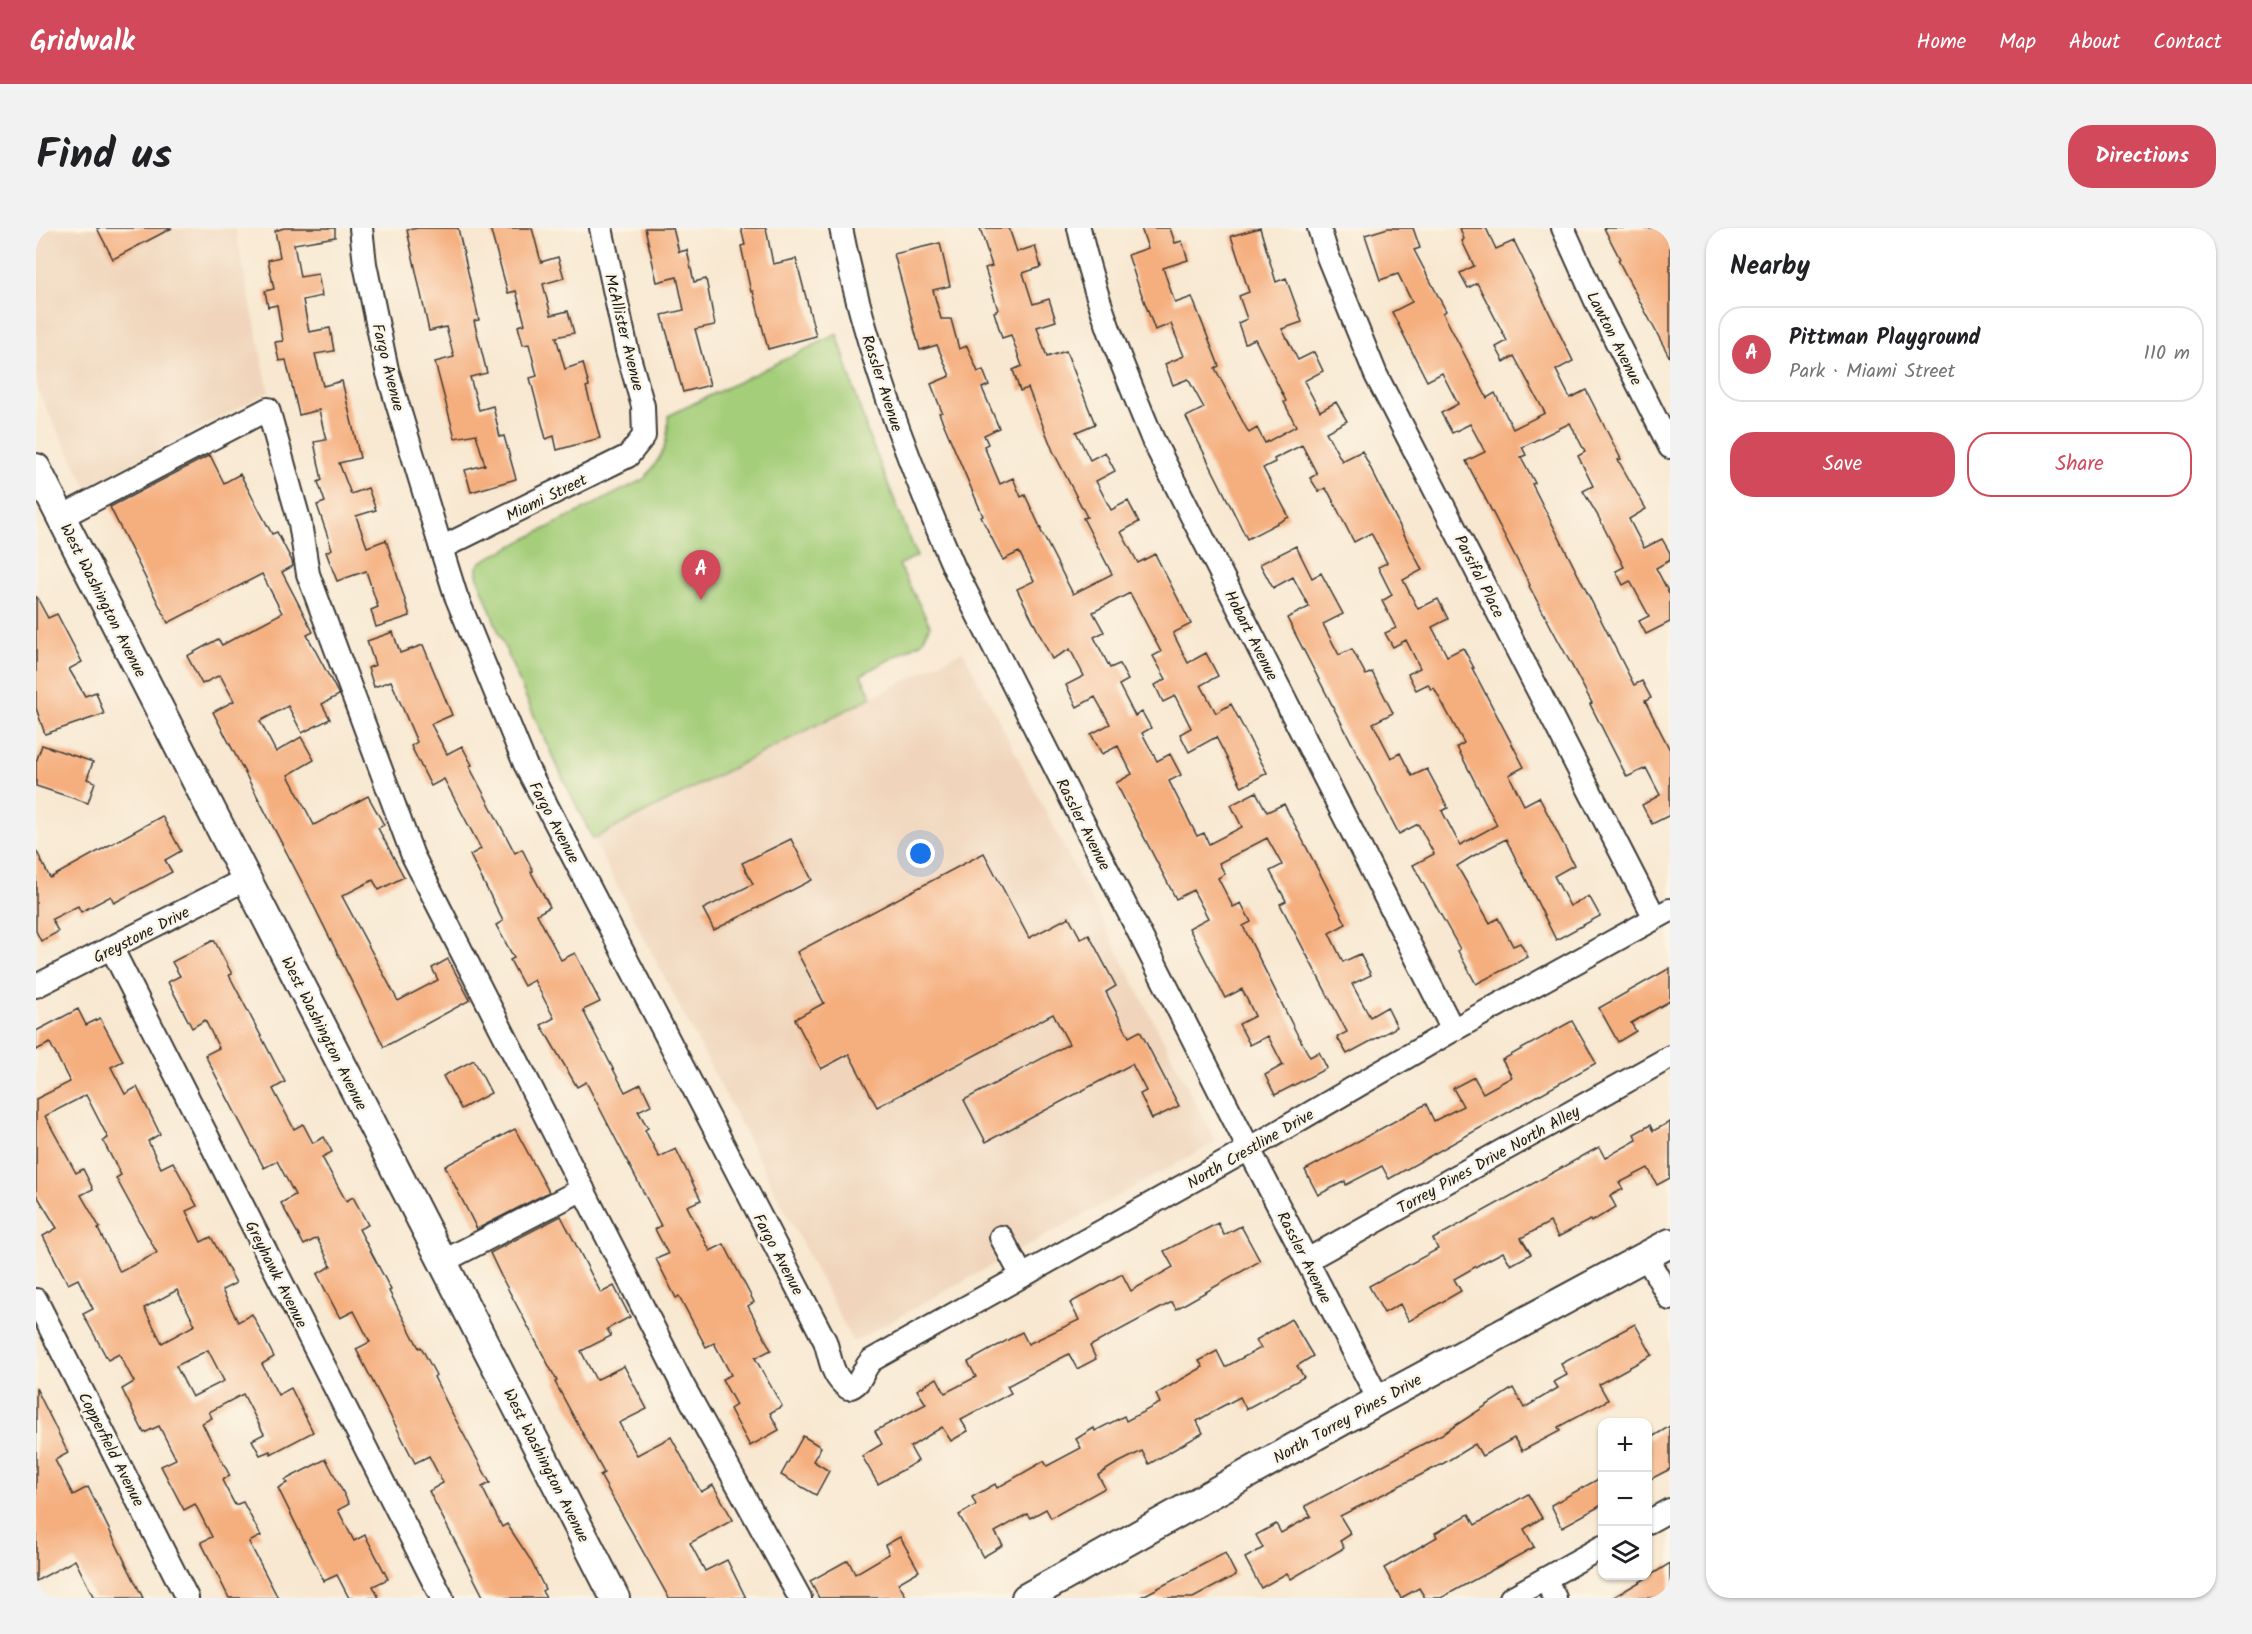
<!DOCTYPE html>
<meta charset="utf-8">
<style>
:root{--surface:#fff;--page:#f2f2f2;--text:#202124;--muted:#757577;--line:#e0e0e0;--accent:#d1495b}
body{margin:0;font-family:Kalam,sans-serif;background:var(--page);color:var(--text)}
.controls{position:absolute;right:18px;bottom:18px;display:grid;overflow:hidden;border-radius:12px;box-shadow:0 2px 4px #0004}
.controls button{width:54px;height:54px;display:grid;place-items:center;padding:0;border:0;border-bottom:2px solid var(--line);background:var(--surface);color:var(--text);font:30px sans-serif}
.you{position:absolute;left:885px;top:626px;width:21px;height:21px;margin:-15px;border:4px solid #fff;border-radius:50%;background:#1a73e8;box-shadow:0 0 0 9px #1a73e833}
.badge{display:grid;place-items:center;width:39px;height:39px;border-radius:50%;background:var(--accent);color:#fff;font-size:20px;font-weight:700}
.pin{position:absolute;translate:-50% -50px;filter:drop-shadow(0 2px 3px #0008)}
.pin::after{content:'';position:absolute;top:32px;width:21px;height:18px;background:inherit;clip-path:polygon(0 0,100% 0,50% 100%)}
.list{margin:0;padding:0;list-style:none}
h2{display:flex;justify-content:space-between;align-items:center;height:78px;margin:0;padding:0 24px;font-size:26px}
h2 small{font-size:20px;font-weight:400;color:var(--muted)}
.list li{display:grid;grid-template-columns:39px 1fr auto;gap:18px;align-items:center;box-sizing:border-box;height:96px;margin:0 12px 12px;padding:0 12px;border:2px solid var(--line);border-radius:24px}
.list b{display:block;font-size:22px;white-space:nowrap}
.list p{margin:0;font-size:20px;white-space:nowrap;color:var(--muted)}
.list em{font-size:20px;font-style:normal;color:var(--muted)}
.actions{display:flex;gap:12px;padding:18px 24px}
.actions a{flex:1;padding:14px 0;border:2px solid var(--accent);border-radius:24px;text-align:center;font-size:21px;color:var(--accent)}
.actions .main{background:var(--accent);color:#fff}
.icon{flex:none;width:33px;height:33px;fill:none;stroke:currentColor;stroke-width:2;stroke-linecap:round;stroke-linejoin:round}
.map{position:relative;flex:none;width:1634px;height:1370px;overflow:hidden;border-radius:24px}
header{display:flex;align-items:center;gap:36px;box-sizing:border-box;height:84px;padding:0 30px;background:var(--accent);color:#fff}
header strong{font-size:28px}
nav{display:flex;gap:33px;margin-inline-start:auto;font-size:21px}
.intro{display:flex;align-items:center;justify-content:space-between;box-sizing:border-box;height:144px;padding:0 36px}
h1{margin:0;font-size:42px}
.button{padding:15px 27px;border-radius:24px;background:var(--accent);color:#fff;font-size:21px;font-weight:700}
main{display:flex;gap:36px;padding:0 36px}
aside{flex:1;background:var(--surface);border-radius:24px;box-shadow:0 2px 4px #0004}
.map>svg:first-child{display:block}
</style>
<header>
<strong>Gridwalk</strong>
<nav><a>Home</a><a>Map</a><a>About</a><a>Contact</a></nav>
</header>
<div class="intro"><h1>Find us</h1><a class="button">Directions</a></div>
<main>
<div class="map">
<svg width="1634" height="1370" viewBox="0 0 1634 1370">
<rect width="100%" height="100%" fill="#fcf5e5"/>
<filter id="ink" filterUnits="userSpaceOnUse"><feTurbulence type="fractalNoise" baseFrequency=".0167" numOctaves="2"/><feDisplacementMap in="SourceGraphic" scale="12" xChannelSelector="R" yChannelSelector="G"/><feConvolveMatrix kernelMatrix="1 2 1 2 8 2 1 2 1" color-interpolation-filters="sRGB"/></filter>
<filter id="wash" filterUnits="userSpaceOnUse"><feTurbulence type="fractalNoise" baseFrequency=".008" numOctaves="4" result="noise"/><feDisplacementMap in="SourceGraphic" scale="24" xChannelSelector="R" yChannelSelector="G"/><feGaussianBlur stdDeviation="1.35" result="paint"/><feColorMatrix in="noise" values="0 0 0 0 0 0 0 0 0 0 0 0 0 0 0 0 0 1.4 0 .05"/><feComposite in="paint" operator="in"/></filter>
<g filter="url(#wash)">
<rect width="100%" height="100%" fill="#f8e8d1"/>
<g fill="#f0d5bc">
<path d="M0,0H199L233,164L51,259L0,160Z"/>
<path d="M927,423L1180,914L817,1114L557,611Z"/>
</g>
<path fill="#a4ce79" stroke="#60754a" stroke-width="1.5" d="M801,106L832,206L881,328L863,337L894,397L886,414L825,447L836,469L557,611C513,525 474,438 441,347V339L446,333L608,251C626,228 633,218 632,188Z"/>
<g id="blocks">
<g fill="#f5af7f" fill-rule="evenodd">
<path d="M61,0H136L77,31Z"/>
<path d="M248,0H299V9L258,16L264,49L282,46L286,68L267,72L273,104L294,100L298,123L279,126L287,158L306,153L324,230L303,235L315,266L332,260L340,282L320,288L331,319L350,312L374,388L340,399L335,382L342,379L330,343L301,353L290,324L296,321L281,277L289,274L282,254L286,252L278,214L290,212L283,182L263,187L250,132L243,133L239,114L247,113L241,77L232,79L229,63L238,61L232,32L244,29L239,3Z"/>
<path d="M382,0H422L443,92L438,93L451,145L434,149L443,182L457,178L464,209L468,208L480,251L435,264L429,242L449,237L440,206L419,210L399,134L418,129L410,99L393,103L371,2Z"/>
<path d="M454,0H496L505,34L522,29L528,50L507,56L515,87L532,83L538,105L520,109L529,141L547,135L553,158L550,159L564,210L521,222L518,208L510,211L494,150L501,148L493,116L487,117L482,98L489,96L480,63L472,65Z"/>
<path d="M609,0H637L643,24L651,22L658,54L670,51L679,97L659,101L674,157L647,164L626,87L648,82L641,49L621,54Z"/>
<path d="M705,0H730L737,36L760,31L780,108L732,121L717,63L715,64L705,18L709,17Z"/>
<path d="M944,0H973L981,24L999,18L1005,39L987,45L997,76L1013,71L1020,93L1001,99L1011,129L1030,123L1059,196L1040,204L1054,232L1069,224L1079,243L1060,253L1075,282L1092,273L1103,294L1085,304L1102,335L1119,326L1155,396L1137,405L1152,435L1170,425L1182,448L1165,457L1180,485L1195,476L1231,545L1206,559L1180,509L1153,524L1144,506L1155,500L1139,468L1127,474L1119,457L1130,451L1117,428L1125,424L1094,365L1057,384L1068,404L1058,409L1074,440L1083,436L1092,452L1083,457L1099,488L1106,484L1115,500L1106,505L1121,533L1134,526L1145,547L1133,553L1161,608L1168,605L1173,616L1206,599L1195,577L1220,564L1231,584L1248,576L1310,696L1293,705L1307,734L1324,726L1335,747L1316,756L1334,789L1351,779L1361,799L1311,826L1301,809L1311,804L1244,676L1250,673L1234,643L1246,637L1231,610L1183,635L1189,646L1182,650L1197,679L1205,675L1215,694L1207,698L1260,804L1274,829L1283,824L1291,840L1239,867L1229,847L1247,837L1232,808L1214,817L1203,796L1219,788L1206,761L1189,770L1153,700L1172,690L1157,662L1140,671L1080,555L1096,546L1082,518L1066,526L1055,506L1074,496L1059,469L1041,479L1030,457L1048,448L1034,421L1016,431L981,361L998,353L983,324L967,332L945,289L947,288L903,185L906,184L895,156L914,148L901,117L884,122L858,26L904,15L914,58L897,62L905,91H915L923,121L931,118L942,144L947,142L953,157L946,160L963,200L948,207L952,216L948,218L964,256L977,250L985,269L989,267L1005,301H1004L1037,366L1076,346L1047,290L1051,289L1017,223L992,160L984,163L977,142L986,138L975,107L966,110L958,84L962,82L949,40L956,38Z"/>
<path d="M1105,0H1134L1139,15L1146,13L1152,32L1127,40L1139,75L1156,69L1183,138L1179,140L1209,198L1213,205L1221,200L1229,215L1260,198L1248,174L1250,173L1219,111L1209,115L1202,95L1211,91L1203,68L1213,64L1195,8L1224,0L1240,54L1250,50L1266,94L1246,101L1262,132L1278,124L1287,143L1268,153L1284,183L1300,174L1311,193L1290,204L1306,233L1326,223L1386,342L1367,352L1382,381L1402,371L1412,391L1396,399L1411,428L1427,420L1438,440H1436L1488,539L1473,547L1488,577L1503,569L1538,637L1518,648L1534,678L1553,668L1564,688L1520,712L1470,611L1437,628L1421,638L1454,695L1462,690L1477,718L1484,715L1492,729L1440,756L1422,723L1424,721L1377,637L1398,626L1382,596L1363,606L1251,390L1273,379L1257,349L1237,360L1224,336L1260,318L1276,350L1285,345L1307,386L1287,396L1303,427L1316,421L1330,447L1336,444L1357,485L1337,495L1355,530L1364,525L1376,548L1391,541L1412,580L1406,583L1424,617L1461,597L1421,519L1428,515L1398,460L1395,462L1392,456L1380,462L1372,446L1384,440L1370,412L1357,419L1349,405L1360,400L1346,373L1356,367L1342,339L1351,335L1335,305L1318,314L1293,265L1289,260L1283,264L1274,250L1281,246L1266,217L1238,231L1239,234L1227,240L1253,289L1211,311L1150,189L1168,180L1152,151L1137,157L1129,136L1148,128L1135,96L1119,102L1100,51L1092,27L1112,20Z"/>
<path d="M1352,0H1377L1384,20L1378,22L1410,83L1407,85L1451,170L1459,165L1477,201L1509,185L1478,128L1468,134L1460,119L1471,113L1441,55L1432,60L1424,45L1438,38L1426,13L1428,11L1424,0H1450L1460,21L1478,13L1537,133L1520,142L1534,170L1550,162L1585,231L1582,232L1610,281L1593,291L1608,320L1626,311L1634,325V332L1620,340L1634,367V394L1610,406L1603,393L1613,388L1594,353L1587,357L1580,343L1588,339L1562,288L1547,263L1557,258L1542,228L1549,224L1534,195L1486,219L1490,227L1485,229L1499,255L1496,256L1598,457L1606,453L1615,470L1609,473L1634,522V587L1616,596L1606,577L1624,567L1610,540L1591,549L1554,476L1556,475L1493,358L1494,357L1430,233L1449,224L1434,196L1416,205L1405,185L1422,176L1406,145L1391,153L1356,84L1376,74L1362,46L1344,52L1329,7Z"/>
<path d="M1568,0H1634V130L1582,32L1584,31Z"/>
<path d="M174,227L188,255L204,246L236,306L241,304L256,333L257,338L246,344L277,404L271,407L303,467L286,476L294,491L266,505L252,478L224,493L240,524L265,509L278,532L252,547L278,597L332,568L348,597L342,600L368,649L343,662L337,652L306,668L362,773L402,752L396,740L412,731L434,772L348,819L266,654L177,484L198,473L184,447L166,456L151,428L182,411L186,417L246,385L226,346L132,395L74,279Z"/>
<path d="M0,368L12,390L21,386L46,434L33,441L49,468L60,464L68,486L9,506L0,480Z"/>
<path d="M357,404L364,425L387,417L416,487L395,496L411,526L426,518L436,537L433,538L479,625L486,621L497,643L495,644L514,679L501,686L525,732L539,725L564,774L547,782L557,802L589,864L605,856L615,877L602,883L612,900L609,902L623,929L640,921L665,972L651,978L674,1023L688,1016L718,1074L712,1078L735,1122L719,1130L746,1178L734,1185L743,1202L714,1218L694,1181L700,1177L686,1151L695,1147L678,1115L670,1119L643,1068L640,1070L620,1031L632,1026L619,1001L625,998L550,854L541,859L505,797L518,790L498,752L488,758L474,732L478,730L460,697L467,693L434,627L445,621L408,551L395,558L375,518L381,514L355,453L338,459L332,440L339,437L331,413Z"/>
<path d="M6,517L57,534L51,551L59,554L52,575L0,558V534Z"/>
<path d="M126,588L145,623L129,632L136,644L78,675L75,668L45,684L42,678L16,691L22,704L5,713L0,703V622L14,650Z"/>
<path d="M755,611L776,652L678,702L667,681L717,656L706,635Z"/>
<path d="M948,625L993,710L1033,689L1045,711L1053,707L1080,758L1070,764L1093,809L1104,803L1143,878L1116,891L1104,866L1110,863L1096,836L950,914L928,872L1033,816L1017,786L841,879L813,826L785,841L759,791L788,775L761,724Z"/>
<path d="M178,712L196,746L193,747L249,854L237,861L258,901L267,896L277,915L288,909L296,924L286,929L310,973L317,969L332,997L323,1001L355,1062L353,1063L383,1120L385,1119L400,1147L398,1149L415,1183L454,1255L446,1259L466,1299L471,1296L494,1331L509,1361L506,1363L510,1370H448L393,1263L407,1255L393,1228L379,1235L320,1121L334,1114L318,1083L304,1090L281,1046L295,1038L281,1010L268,1017L245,975L259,967L241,933L228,940L169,827L183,820L169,792L156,800L132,754L144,748L136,734Z"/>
<path d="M1634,740V773L1595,795L1600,803L1582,814L1563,780Z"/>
<path d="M42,781L50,797L64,790L87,833L75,839L89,866L101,859L124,906L112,913L125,940L137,934L161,978L150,983L165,1014L175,1009L200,1055L186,1062L202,1094L216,1086L238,1129L226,1136L242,1167L255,1160L277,1204L235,1226L234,1223L224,1227L216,1212L228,1206L207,1166L173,1184L176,1190L166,1195L194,1248L186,1252L199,1277L207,1274L225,1308L213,1314L242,1370H193L165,1314L176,1309L159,1276L148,1282L125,1238L140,1231L123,1198L108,1205L86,1161L98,1154L83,1126L72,1132L47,1086L57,1081L42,1051L32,1056L7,1008L21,1000L0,966V871L34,854L14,815L0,822V803ZM50,867L72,910L67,913L85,947L80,950L121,1025L84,1044L62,1001L64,1000L45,967L57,961L47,941L40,945L9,888ZM141,1062L159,1097L126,1115L108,1080ZM172,1122L188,1153L156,1169L140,1138Z"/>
<path d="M1536,793L1560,835L1353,951L1346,938L1310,957L1309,953L1282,967L1269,942L1390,876L1398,893L1427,878L1417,860L1438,849L1447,865L1476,849L1466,832Z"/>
<path d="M438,832L455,865L425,881L407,848Z"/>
<path d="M1634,894V950L1621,957L1612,940L1583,955L1587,961L1574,968L1580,979L1555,994L1554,992L1522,1009L1514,994L1485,1010L1495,1026L1475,1037L1467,1024L1446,1035L1418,1051L1425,1063L1373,1093L1364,1076L1348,1085L1333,1058L1402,1021L1397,1011L1563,919L1569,930L1601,912L1598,906L1614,897L1617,903Z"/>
<path d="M479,901L513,964L441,1001L409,938Z"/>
<path d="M525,988L565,1065L578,1058L594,1089L571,1101L575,1108L545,1123L560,1152L588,1138L611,1181L583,1195L601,1227L635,1209L665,1264L677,1257L697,1292L654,1315L669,1343L691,1332L710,1370H633L564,1247L568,1245L519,1154L521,1153L465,1048L454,1025Z"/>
<path d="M1182,995L1188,1007L1205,998L1224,1033L1140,1081L1136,1074L1054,1118L1060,1131L1041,1141L1033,1126L971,1158L975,1165L925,1192L932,1203L915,1213L906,1199L874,1219L882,1233L842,1256L826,1228L846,1216L839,1203L890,1176L881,1162L901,1150L909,1165L940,1149L932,1134L986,1104L992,1116L1043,1092L1034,1075L1086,1046L1095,1063L1137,1039L1128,1023Z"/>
<path d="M1255,1091L1277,1128L1261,1138L1268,1149L1210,1181L1204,1169L1183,1180L1161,1193L1167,1205L1113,1236L1106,1223L1078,1237L1062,1247L1069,1260L1015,1290L1010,1281L994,1290L991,1286L959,1304L967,1317L947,1329L923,1287L940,1277L936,1269L959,1256L961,1260L1008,1233L1011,1238L1045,1220L1040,1211L1058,1200L1059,1203L1088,1188L1090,1193L1124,1175L1120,1166L1167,1139L1163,1133L1181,1123L1189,1139L1225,1120L1220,1112Z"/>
<path d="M1599,1096L1616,1127L1563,1156L1572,1172L1522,1199L1524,1203L1486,1223L1478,1210L1446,1228L1439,1216L1408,1235L1304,1288L1315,1306L1304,1313L1308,1320L1255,1351L1251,1345L1225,1360L1209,1330L1227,1320L1220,1307L1240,1296L1245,1305L1275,1288L1269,1278L1408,1205L1477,1160L1488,1180L1522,1160L1518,1154L1531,1147L1525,1136Z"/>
<path d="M0,1160L32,1225L19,1232L37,1267L52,1259L107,1370H58L39,1332L0,1353Z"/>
<path d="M1634,1198V1241L1611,1253V1212Z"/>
<path d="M767,1208L785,1219L777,1233L793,1243L780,1267L745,1247Z"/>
<path d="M290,1231L313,1276L302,1282L318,1313L329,1307L352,1351L337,1358L343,1370H313L301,1347L288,1353L242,1260L251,1255L249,1252Z"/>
<path d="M1566,1249V1277L1526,1299L1515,1277Z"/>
<path d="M1492,1266L1506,1290L1488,1301L1498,1319L1405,1370H1389L1383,1360L1365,1370L1348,1340L1401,1309L1399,1305L1433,1286L1439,1297Z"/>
<path d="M864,1309L883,1343L862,1355L871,1370H783L774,1353L812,1332L819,1346L853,1326L849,1317Z"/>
<path d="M1189,1325L1200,1347L1157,1370H1103Z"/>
<path d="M1634,1335V1370H1576L1612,1349Z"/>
</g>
</g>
</g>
<g filter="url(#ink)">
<use href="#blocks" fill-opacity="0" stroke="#3d3b37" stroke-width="1.5"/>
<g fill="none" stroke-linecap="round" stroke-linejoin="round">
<defs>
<g id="minor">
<path d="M325,0L329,36L351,142L405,320L420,368L489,536L789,1113C795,1131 795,1148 812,1160C827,1156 825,1142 836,1132L1213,921L1417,802L1634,682"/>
<path d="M805,0C828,118 871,231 919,342L1213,921L1343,1172"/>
<path d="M1043,0C1059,73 1088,142 1117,212L1417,802"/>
<path d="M1283,0L1292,29L1340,147L1619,690"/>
<path d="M1527,0L1559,71L1634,219"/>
<path d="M25,289L232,181L264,295L272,346L377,628L645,1154L764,1370"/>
<path d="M405,320L592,228L608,208L607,178L591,122L565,0"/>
<path d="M76,721L406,1370"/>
<path d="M0,758L210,651"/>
<path d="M965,1009L986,1048"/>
<path d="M1610,1028L1634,1071"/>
<path d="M1271,1032L1634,829"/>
<path d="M406,1034L547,961"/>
<path d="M0,1072L151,1370"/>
<path d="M1612,1294L1634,1282"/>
<path d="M1509,1351L1519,1370"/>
<path d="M1475,1370L1566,1319"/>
</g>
<g id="major">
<path d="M0,240L579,1370"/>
<path d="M990,1370L1343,1172L1634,1015"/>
</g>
</defs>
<use href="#minor" stroke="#3d3b37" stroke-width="26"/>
<use href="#major" stroke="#3d3b37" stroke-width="32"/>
<use href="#minor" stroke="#fff" stroke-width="22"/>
<use href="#major" stroke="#fff" stroke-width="28"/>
</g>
</g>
<g text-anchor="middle" stroke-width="5" stroke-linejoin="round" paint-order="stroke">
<g font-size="16" fill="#1c1c1c" stroke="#fcf5e5">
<text transform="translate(589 104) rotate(76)" y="6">McAllister Avenue</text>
<text transform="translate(1579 110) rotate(63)" y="6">Lawton Avenue</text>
<text transform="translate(353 139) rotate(76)" y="6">Fargo Avenue</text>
<text transform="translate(847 155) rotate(72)" y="6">Rassler Avenue</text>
<text transform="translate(510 269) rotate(-26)" y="6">Miami Street</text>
<text transform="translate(1444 348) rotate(63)" y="6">Parsifal Place</text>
<text transform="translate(68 372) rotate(63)" y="6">West Washington Avenue</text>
<text transform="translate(1216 407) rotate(63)" y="6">Hobart Avenue</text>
<text transform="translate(519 594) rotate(62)" y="6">Fargo Avenue</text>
<text transform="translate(1048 596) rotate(63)" y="6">Rassler Avenue</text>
<text transform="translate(105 706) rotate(-27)" y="6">Greystone Drive</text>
<text transform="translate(289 805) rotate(63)" y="6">West Washington Avenue</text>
<text transform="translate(1214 920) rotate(-30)" y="6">North Crestline Drive</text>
<text transform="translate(1452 931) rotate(-29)" y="6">Torrey Pines Drive North Alley</text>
<text transform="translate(743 1026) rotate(62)" y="6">Fargo Avenue</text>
<text transform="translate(1269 1029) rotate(63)" y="6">Rassler Avenue</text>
<text transform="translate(241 1046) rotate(63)" y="6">Greyhawk Avenue</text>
<text transform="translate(1311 1190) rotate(-29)" y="6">North Torrey Pines Drive</text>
<text transform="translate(76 1221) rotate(63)" y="6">Copperfield Avenue</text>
<text transform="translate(511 1237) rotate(63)" y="6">West Washington Avenue</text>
</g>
</g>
</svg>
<div class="controls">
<button>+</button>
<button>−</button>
<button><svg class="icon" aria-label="layers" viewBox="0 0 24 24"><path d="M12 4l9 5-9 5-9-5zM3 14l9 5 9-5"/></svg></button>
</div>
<div class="you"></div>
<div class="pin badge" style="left:665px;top:372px">A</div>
</div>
<aside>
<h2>Nearby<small></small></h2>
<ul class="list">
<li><span class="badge">A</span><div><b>Pittman Playground</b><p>Park · Miami Street</p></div><em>110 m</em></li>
</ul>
<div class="actions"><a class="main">Save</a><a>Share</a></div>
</aside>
</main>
